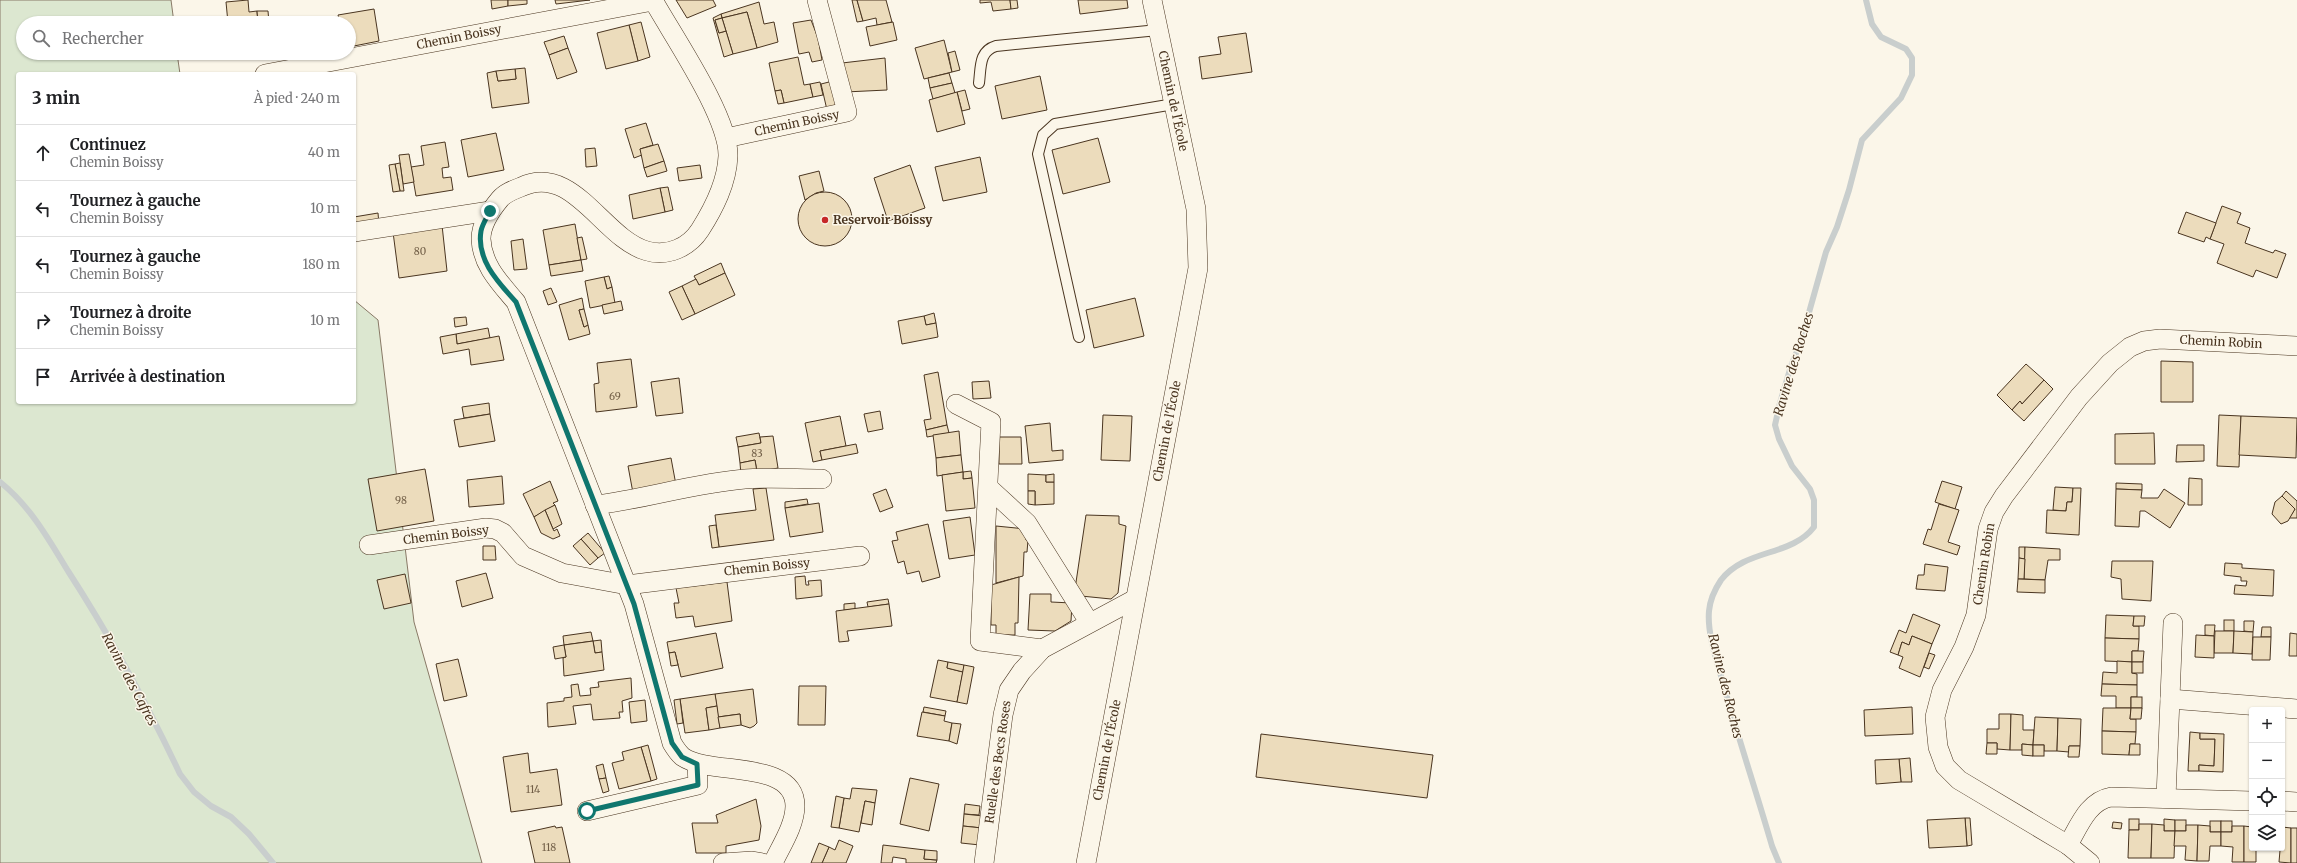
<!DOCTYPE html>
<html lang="fr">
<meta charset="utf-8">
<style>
:root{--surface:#fff;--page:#f6f6f6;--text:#202124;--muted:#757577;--line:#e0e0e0}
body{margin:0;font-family:Merriweather,serif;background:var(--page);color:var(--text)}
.controls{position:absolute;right:12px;bottom:12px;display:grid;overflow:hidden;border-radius:4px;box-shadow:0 1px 3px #0004}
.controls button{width:36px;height:36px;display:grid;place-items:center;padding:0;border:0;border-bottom:1px solid var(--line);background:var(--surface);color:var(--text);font:20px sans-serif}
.stop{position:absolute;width:12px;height:12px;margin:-9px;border:3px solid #0f766e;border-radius:50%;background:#fff}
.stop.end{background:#0f766e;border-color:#fff;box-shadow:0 1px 4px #0008}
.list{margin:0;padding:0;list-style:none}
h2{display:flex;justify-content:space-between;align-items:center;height:52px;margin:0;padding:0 16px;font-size:17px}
h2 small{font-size:13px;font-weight:400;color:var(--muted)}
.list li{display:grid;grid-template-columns:26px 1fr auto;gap:12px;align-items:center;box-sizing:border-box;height:56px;padding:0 16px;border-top:1px solid var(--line)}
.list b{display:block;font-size:15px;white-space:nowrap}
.list p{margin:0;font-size:13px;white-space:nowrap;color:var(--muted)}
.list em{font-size:13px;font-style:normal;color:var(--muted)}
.icon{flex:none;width:22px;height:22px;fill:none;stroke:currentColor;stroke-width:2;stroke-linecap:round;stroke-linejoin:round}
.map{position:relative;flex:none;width:2297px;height:863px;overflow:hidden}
.search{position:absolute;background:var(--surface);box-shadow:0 1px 3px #0004;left:16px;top:16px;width:340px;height:44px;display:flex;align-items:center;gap:10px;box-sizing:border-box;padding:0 14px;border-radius:22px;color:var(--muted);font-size:15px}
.panel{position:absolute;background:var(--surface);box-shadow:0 1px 3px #0004;left:16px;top:72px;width:340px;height:332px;border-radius:4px}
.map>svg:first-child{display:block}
</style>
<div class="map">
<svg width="2297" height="863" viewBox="0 0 2297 863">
<rect width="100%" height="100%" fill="#fbf6e9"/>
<path fill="#dce7d0" stroke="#887966" d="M0,0H171L174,23H23V53H177L180,74H18V402H354V300L378,320L414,622L482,863H0Z"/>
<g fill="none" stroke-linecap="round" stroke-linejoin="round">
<g stroke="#c9cecd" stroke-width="6">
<path d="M0,482C30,506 48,538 68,571C110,636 147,704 180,774L194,792L211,806L231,817L249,834L273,863"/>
<path d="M1779,863L1772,846C1756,791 1738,737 1723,683C1717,661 1707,634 1709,611C1710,600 1715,589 1721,580C1746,548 1791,557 1814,527V500L1810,489L1792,466L1779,439L1775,425L1780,403L1791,366L1801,341L1826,252L1837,227L1849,190L1862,140L1901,98L1912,75V58L1906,49L1881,37L1872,24L1866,0"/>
</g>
</g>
<g fill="#ecdcbc" stroke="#4a3520">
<path d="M248,0L249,12L257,11L258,23H228L226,2Z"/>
<path d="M491,0H508V6L492,9Z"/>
<path d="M508,0H527V4L508,6Z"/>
<path d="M555,0H590L556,4Z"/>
<path d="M676,0H713L716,6L687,18Z"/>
<path d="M852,0H857L863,21L857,22Z"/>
<path d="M857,0H886L892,22L877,25L876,18L863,21Z"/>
<path d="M980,0H1010L1011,9L993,11L991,2L980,3Z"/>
<path d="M1010,0H1017L1018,8L1011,9Z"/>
<path d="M1078,0H1127L1128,8L1080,14Z"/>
<path d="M759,2L764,24L774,22L778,42L757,48L747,12L722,18L721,14Z"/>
<path d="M374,9L379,41L349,47V23H340L338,15Z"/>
<path d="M257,11H268L269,23H258Z"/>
<path d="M747,12L757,48L733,54L722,18Z"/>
<path d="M721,14L722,18L715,20L719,33L726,31L733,54L724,57L713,18Z"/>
<path d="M722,18L726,31L719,33L715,20Z"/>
<path d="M811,20L818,38L822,60L812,62L809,52L799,54L793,23Z"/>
<path d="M641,22L650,57L638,61L629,25Z"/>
<path d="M893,22L897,40L870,46L866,27Z"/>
<path d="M629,25L638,61L606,69L597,33Z"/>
<path d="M1246,33L1252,72L1202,79L1199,57L1221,54L1218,37Z"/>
<path d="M564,36L568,48L549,55L544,42Z"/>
<path d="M944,40L952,72L924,79L915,48Z"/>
<path d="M568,48L577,72L557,79L549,55Z"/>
<path d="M955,51L960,70L952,72L948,53Z"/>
<path d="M798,57L804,85L810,84L813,97L784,103L781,90L775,91L769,63Z"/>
<path d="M885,58L887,90L845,92L842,63Z"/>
<path d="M525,68L529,103L492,108L487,73L496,71L498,81L516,79L515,69Z"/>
<path d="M515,69L516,79L498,81L496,71Z"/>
<path d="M949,73L952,83L930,88L928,78Z"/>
<path d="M1040,76L1047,110L1002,119L995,86Z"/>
<path d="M833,81L840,107L827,110L821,84Z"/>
<path d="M820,82L823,95L813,97L810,84Z"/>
<path d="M952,83L955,93L933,99L930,88Z"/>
<path d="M781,90L784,103L778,104L775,91Z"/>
<path d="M965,90L970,109L962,111L957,92Z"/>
<path d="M957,92L965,124L937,132L929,100Z"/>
<path d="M646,123L653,145L640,149L642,155L634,158L625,129Z"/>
<path d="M496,133L504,170L468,177L461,140Z"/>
<path d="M1098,138L1110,182L1063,194L1052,150Z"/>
<path d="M445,142L449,167L442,168L443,178L451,177L453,190L416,196L411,167L424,165L421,146Z"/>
<path d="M658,144L664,161L644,168L640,149Z"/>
<path d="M595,148L597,166L586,167L585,149Z"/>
<path d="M409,154L414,182L403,184L399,155Z"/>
<path d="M980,157L987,192L943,201L935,167Z"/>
<path d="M664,161L667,171L647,177L644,168Z"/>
<path d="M400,163L404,191H400L395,164Z"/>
<path d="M395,164L400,191L393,192L389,165Z"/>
<path d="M700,165L702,178L679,181L677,168Z"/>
<path d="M910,165L925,208L888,221L874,178Z"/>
<path d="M819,171L824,191L816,193L805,200L799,176Z"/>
<path d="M668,187L673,210L665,212L660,188Z"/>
<path d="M660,188L665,212L633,219L629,195Z"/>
<circle cx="825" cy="219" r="27"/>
<path d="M2222,206L2241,213L2237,223L2250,228L2245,243L2273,253L2275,250L2286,254L2277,278L2256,270L2253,277L2217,263L2224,244L2210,239Z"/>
<path d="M2186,212L2216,223L2210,239L2206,237L2204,242L2178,233Z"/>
<path d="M378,213L379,225L354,228V217Z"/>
<path d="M575,224L581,260L549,265L543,230Z"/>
<path d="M442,225L447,271L399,278L393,232Z"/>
<path d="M582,237L587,259L581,260L577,238Z"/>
<path d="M523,239L527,269L514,270L511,241Z"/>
<path d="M581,260L583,271L551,276L549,265Z"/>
<path d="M721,263L725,273L699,285L694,276Z"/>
<path d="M725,273L735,295L695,314L682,286L696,279L699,285Z"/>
<path d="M609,276L612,287L607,289L604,277Z"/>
<path d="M604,277L607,289L612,287L615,303L590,308L585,281Z"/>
<path d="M682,286L695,314L682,320L669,292Z"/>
<path d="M551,288L557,302L548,305L543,291Z"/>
<path d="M582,298L584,309L579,310L584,327L588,325L590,334L569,340L559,305Z"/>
<path d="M1135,298L1144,336L1094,348L1086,310Z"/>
<path d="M621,301L623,310L604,314L602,305Z"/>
<path d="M584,309L588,325L584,327L579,310Z"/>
<path d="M934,313L936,323L926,325L924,316Z"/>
<path d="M924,316L926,325L936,323L938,337L902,344L898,321Z"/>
<path d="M466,317L467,325L455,327L454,318Z"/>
<path d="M488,328L490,338L457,344L456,334Z"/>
<path d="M456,334L457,344L499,336L504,360L471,365L469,349L443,354L440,337Z"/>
<path d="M631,359L637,407L596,412L594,384L599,383L597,363Z"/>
<path d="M2161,361L2193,362V402H2161Z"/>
<path d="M2026,364L2044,380L2022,404L2020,401L2012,410L1997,395Z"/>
<path d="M938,372L947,425L926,430L924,420L931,419L924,375Z"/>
<path d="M679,378L683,413L656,416L651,382Z"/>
<path d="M2044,380L2053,389L2024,421L2012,410L2020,401L2022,404Z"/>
<path d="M989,381L991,398L973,399L972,382Z"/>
<path d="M489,403L490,414L464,418L462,407Z"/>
<path d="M880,411L883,429L868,432L864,414Z"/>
<path d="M490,414L495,441L459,447L454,420Z"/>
<path d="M1103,415L1132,416L1130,461L1101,460Z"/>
<path d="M2219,415L2241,416L2239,467L2217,466Z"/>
<path d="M840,416L846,446L820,451L822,460L813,462L805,423Z"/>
<path d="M2241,416L2297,418L2296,458L2239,455Z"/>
<path d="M1050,423L1052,451L1063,450V460L1029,463L1025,426Z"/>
<path d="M947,425L949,433L927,437L926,430Z"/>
<path d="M959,431L961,455L936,458L933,435Z"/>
<path d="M759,433L761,443L738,447L736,437Z"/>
<path d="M2154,433L2155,464H2115V434Z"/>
<path d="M773,436L778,468L757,472L755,460L740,463L738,447L761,443L760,437Z"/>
<path d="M999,437H1021L1022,464H999Z"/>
<path d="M856,444L858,453L822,460L820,451Z"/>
<path d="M2177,445H2204V461L2176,462Z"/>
<path d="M961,455L963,472L937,476L936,458Z"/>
<path d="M671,458L676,485L633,493L628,466Z"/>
<path d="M755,460L757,472L741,475L740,463Z"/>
<path d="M425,469L434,521L377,531L368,479Z"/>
<path d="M971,471L972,478L963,479V472Z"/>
<path d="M963,472V479L972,478L975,508L946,511L942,475Z"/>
<path d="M1028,474L1046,475V482H1054V504L1035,505V491H1028Z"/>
<path d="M1054,474V482H1046V475Z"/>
<path d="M502,476L504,504L469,507L467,480Z"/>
<path d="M2189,478L2202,479V505H2188Z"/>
<path d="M550,481L558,501L553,503L555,505L534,517L523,494Z"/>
<path d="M1942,481L1962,487L1955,509L1935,502Z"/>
<path d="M2116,483L2142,484V490L2116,489Z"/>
<path d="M2055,487L2073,488L2072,502H2067L2066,511L2053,510Z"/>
<path d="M766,488L774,540L719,547L715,515L756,510L753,489Z"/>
<path d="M2073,488H2081L2079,535L2046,533L2047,510L2066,511L2067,502H2072Z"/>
<path d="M886,489L893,507L880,512L873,494Z"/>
<path d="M2116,489L2142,490L2141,498H2158L2164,489L2185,503L2170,528L2145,511H2140L2139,527L2115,526Z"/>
<path d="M1028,491H1035V505L1028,504Z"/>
<path d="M2286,491L2297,501V518H2289L2295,509L2282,496Z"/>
<path d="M2282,496L2295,509L2288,521L2281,524L2272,514L2275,502Z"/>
<path d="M807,499L808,504L785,508V502Z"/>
<path d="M819,503L823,532L790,537L785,508Z"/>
<path d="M1939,504L1959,510L1948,542L1960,546L1957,555L1923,544L1928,529L1931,530Z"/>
<path d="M555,505L562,524L553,529L545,510Z"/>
<path d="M545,510L553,529L554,531L557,529L560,536L553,539L541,533L534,517Z"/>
<path d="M1086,515L1119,516V524L1126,526L1118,593L1111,599L1081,596L1075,589Z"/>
<path d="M970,517L975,555L949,559L943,521Z"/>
<path d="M928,524L940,577L922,582L919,571L907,574L904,561L898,563L892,541L898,540L896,532Z"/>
<path d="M716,525L719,547L712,548L709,526Z"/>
<path d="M996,526L1026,529V540H1028L1027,552H1024L1023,576L996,583Z"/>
<path d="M588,533L605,553L598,558L581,539Z"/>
<path d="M581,539L598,558L590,565L573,546Z"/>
<path d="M483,546H495L496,560H483Z"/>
<path d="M2019,547H2025V559L2019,558Z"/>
<path d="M2025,547L2060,549V560H2048L2045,580L2024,579Z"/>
<path d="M2019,558L2025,559L2024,579H2018Z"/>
<path d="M2112,561H2153L2151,601L2122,599L2121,579L2111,577Z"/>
<path d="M2225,563L2242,564V568L2274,570L2273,596L2234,594L2235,585L2246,586L2247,581H2241V577L2224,575Z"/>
<path d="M1925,564L1948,567L1945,591L1916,589L1918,575H1924Z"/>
<path d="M486,573L493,598L462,607L456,581Z"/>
<path d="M405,574L411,603L384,609L377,580Z"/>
<path d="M805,576L806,585H809L808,581L821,580L822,596L796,599L795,577Z"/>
<path d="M1019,577L1018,623H1015V635H996V625H991V585Z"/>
<path d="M2018,579L2045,580V593L2017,592Z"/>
<path d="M727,582L732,621L695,627L693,616L676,618L674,603H679L676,588Z"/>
<path d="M1030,594H1051V602L1072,603L1071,621L1055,631L1028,630Z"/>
<path d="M888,599L889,604L868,607L867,602Z"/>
<path d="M855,603V609L844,610V604Z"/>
<path d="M889,604L892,626L847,631L849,641L839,642L836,611Z"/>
<path d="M1913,614L1940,625L1932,644L1912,636L1909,645L1902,642L1898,655L1890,652L1899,630L1906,633Z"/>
<path d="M2106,615L2134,616L2133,626H2139V639L2105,638Z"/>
<path d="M2134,616H2145L2144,626H2133Z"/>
<rect x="2224" y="620" width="10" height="11"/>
<path d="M2244,621H2254L2253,632L2244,631Z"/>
<path d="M2205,625H2215L2214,636L2205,635Z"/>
<path d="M2262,627H2271V637H2261Z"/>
<path d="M2215,631H2234L2233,653H2214Z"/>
<path d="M2234,631L2253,632L2252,654L2233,653Z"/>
<path d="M591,632L593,641L564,645L563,636Z"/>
<path d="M716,633L723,668L681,677L675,652L669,653L667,642Z"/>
<path d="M2290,633L2297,634V656H2289Z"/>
<path d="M2196,635L2214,636V658L2195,657Z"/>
<path d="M1912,636L1932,644L1920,677L1899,668L1903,657L1898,655L1902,642L1909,645Z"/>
<path d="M2253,637H2271L2270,660H2252Z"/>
<path d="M2105,638L2139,639L2138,651H2132V662L2105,661Z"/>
<path d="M601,640L602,652L595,653L593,641Z"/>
<path d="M593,641L595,653L602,652L604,670L564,676L563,658L566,657L564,645Z"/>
<path d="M564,645L566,657L555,659L553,647Z"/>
<path d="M2132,651H2144L2143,662H2132Z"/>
<path d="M675,652L678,665L671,666L669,653Z"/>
<path d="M1929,653L1935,655L1929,669L1924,667Z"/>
<path d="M458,659L467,696L444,701L436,664Z"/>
<path d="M938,660L948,662L947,668L963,672L957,702L930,697Z"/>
<path d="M2117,661L2132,662V673L2137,674V685L2102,684L2103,672L2117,673Z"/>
<path d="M948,662L964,665L963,672L947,668Z"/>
<rect x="2132" y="662" width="11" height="11"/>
<path d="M964,665L974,667L967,704L957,702Z"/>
<path d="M631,678L632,698L622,701L623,712H619L620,718L593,720L591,704L573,706L576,724L548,727L547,703L564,701V698L572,697L571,685L578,684L580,696L591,695L590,688L599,687L598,682Z"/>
<path d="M2102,684L2137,685V697H2131V708H2116V696H2101Z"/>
<path d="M799,686H826L825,725H798Z"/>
<path d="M753,689L757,723L754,726L750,728L741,725L740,714L718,717L715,694Z"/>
<path d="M715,694L717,706L706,708L709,730L685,733L680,699Z"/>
<rect x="2131" y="697" width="11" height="11"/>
<path d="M680,699L683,723L677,724L674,700Z"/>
<path d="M645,700L647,721L631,723L629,702Z"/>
<path d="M717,706L720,728L709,730L706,708Z"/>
<path d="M924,707L946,711L945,716L923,712Z"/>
<path d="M1912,707L1913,734L1865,736L1864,710Z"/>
<path d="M2103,708H2131L2130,719H2136V732L2102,731Z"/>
<path d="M2131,708H2142L2141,719H2130Z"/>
<path d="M922,712L945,716L944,721L952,723L949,741L917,736Z"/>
<path d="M740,714L741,725L720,728L718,717Z"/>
<path d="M1999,714H2011L2010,750L1997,749V743H1987V729H1999Z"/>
<path d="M2011,714L2023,715V730H2034L2033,745L2022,744V750H2010Z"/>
<path d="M2035,717L2058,718L2057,751H2044V745H2033Z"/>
<path d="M2058,718L2081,719L2080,746H2069V752L2057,751Z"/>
<path d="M952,723L961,724L957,744L949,741Z"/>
<path d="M2102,731L2136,732L2135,744H2130L2129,755L2102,754Z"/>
<path d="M2190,732L2200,733V739H2215L2214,766L2199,765V771H2188Z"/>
<path d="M2200,733L2224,734L2223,772L2199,771V765L2214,766L2215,739H2200Z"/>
<path d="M1261,734L1433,755L1427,798L1256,777Z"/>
<path d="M1987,743H1997V754H1986Z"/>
<path d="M2022,744L2033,745V756L2022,755Z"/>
<path d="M2130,744H2140V755H2129Z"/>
<path d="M648,745L657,779L651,781L641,747Z"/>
<rect x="2033" y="745" width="11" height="11"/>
<path d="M2069,746H2080L2079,757H2068Z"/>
<path d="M641,747L651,781L619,789L612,763L624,760L622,752Z"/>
<path d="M528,753L530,773L557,769L562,805L511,812L503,757Z"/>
<path d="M1910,758L1912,782H1901L1899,759Z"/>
<path d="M1899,759L1901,782L1876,784L1875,760Z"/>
<path d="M603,764L606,778L599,779L596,766Z"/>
<path d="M606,778L609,791L603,793L599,779Z"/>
<path d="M910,778L939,784L929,831L900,824Z"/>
<path d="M852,788L877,790L875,803L865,801L859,832L839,828L844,798L850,799Z"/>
<path d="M836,796L844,798L839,828L831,827Z"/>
<path d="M756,799L761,826L759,840L726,846V853H696L692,823H718L716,815Z"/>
<path d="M865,801L875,803L872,825L861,823Z"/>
<path d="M965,804L980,806L979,815L964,814Z"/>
<path d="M964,814L983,816L982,828L963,826Z"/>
<path d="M1965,818H1970L1972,845L1967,846Z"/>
<path d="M1965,818L1967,846L1929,848L1927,820Z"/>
<rect x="2129" y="819" width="10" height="11"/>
<path d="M2164,819L2175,820V831H2164Z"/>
<rect x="2175" y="820" width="11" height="11"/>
<rect x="2210" y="821" width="11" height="11"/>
<rect x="2221" y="821" width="11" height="11"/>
<path d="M2113,822L2122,823L2121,829L2112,828Z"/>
<path d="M2139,824H2152L2151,858H2128L2129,830H2139Z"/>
<path d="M2152,824L2164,825V831H2175L2174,858H2151Z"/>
<path d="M2186,825H2198L2197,861L2185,860L2186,846H2174L2175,831H2186Z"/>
<path d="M2198,825L2210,826V832H2221V846H2210L2209,861H2197Z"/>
<path d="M555,826L556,828L562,827L570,863H535L528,832Z"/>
<path d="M963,826L982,828L980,845L961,843Z"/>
<path d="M2232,826H2244V862H2232L2233,847L2221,846V832H2232Z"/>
<path d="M2244,826L2252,827V848H2256V862H2244Z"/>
<path d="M2282,827L2291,828V863L2279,862Z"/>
<rect x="2291" y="828" width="6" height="35"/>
<path d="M839,840L853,846L846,863H822L829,847L835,850Z"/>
<path d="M819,843L829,847L822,863H811Z"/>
<path d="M883,845L925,850L924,859L937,860L936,863H906V859L893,857L892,863H881Z"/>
<path d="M925,850L937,851V860L924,859Z"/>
</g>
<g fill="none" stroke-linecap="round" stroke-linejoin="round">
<defs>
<g id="service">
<path d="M979,83C981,67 979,51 996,46L1158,30"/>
<path d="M1079,337L1038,154L1043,135L1055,124L1174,104"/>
</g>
<g id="minor">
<path d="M653,0C673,36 729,117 728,156C727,183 714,208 700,230C689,247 668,257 647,251C603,239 573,162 521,187C513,190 505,193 500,199C490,211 481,224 481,239C482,265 500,283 516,302L634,604L672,743C675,748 679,754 683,757C711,776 795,759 795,806C795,825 781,846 773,863"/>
<path d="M265,74L653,1"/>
<path d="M726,138L847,112L817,0"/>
<path d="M354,232L490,211"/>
<path d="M956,404L991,422L980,641L1042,649"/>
<path d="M989,488L1027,523L1089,622"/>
<path d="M595,505C645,499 695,483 745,479C770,477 797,479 822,479"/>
<path d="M369,545L486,528L495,529L503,533L523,556L562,573L627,585L860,556"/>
<path d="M2170,699L2297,709"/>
<path d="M2166,798L2173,623"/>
<path d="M2282,801L2297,802"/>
<path d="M587,811L698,785L697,764"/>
<path d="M2068,845C2079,826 2088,801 2111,797L2252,801"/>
<path d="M723,863L752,861L763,863"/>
<path d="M984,863L1003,715L1009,690L1022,671L1042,649L1135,599"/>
<path d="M1086,863L1198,268L1196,209L1152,0"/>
<path d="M2090,863L2068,845L1959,780L1945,766L1938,747L1935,717L1942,690L1964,647L1976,615L1988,529L1994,512L2004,496L2079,397L2110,363L2130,347L2144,341L2160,339L2297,346"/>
</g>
</defs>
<use href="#service" stroke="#4a3520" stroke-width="12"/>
<use href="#minor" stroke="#4a3520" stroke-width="20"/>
<use href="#service" stroke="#fbf6e9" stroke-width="10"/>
<use href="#minor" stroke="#fbf6e9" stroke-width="19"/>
</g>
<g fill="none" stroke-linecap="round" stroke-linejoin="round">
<path stroke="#0f766e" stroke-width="5" d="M490,211C487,217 482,225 481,231C476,260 499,283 516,302L634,604L672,743L682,757L697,764L698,785L587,811"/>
</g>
<circle fill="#c62828" stroke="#fbf6e9" stroke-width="1.5" cx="825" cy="220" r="4"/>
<g text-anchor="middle" stroke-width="3" stroke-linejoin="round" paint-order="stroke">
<g font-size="10" fill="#725f47">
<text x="420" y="255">80</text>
<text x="615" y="400">69</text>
<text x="757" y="457">83</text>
<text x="401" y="504">98</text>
<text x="533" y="793">114</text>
<text x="549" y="851">118</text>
</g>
<g font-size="12" fill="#4a3520" stroke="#fbf6e9">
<text transform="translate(459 37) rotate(-11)" y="4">Chemin Boissy</text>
<text transform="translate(1173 101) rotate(78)" y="4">Chemin de l'École</text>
<text transform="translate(797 123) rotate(-12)" y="4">Chemin Boissy</text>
<text transform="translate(2221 342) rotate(3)" y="4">Chemin Robin</text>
<text transform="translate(1167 431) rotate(-79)" y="4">Chemin de l'École</text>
<text transform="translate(446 535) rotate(-7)" y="4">Chemin Boissy</text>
<text transform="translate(1984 564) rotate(-81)" y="4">Chemin Robin</text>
<text transform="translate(767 567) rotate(-6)" y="4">Chemin Boissy</text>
<text transform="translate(1107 750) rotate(-79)" y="4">Chemin de l'École</text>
<text transform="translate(998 762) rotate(-82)" y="4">Ruelle des Becs Roses</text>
</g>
<g font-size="12" font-weight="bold" fill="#4a3520" stroke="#fbf6e9" text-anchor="start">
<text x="833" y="224">Reservoir Boissy</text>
</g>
<g font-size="13" font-style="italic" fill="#4a3520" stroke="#fbf6e9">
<text transform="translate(1793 364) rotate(-73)" y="5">Ravine des Roches</text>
<text transform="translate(130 679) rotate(62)" y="5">Ravine des Cafres</text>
<text transform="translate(1726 686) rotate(76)" y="5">Ravine des Roches</text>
</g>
</g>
</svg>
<div class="controls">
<button>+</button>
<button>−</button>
<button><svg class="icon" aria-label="locate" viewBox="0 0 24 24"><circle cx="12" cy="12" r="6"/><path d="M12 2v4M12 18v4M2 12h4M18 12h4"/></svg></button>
<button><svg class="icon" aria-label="layers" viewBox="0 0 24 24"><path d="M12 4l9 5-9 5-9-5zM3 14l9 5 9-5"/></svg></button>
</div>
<div class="stop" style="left:587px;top:811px"></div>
<div class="stop end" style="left:490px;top:211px"></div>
<div class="search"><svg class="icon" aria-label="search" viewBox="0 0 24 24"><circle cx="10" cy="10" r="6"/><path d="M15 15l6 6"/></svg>Rechercher</div>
<section class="panel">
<h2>3 min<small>À pied · 240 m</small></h2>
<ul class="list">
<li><svg class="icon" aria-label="ahead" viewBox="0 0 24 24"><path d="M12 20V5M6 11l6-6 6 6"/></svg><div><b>Continuez</b><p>Chemin Boissy</p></div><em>40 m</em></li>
<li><svg class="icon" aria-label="left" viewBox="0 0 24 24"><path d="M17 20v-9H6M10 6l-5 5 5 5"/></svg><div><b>Tournez à gauche</b><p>Chemin Boissy</p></div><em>10 m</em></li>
<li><svg class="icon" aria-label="left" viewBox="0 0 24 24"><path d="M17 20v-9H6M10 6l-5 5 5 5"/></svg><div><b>Tournez à gauche</b><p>Chemin Boissy</p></div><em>180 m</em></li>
<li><svg class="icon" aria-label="right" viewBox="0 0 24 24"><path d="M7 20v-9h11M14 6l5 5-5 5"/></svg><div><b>Tournez à droite</b><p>Chemin Boissy</p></div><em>10 m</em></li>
<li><svg class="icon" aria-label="arrive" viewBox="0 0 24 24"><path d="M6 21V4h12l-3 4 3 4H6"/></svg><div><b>Arrivée à destination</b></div></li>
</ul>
</section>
</div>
